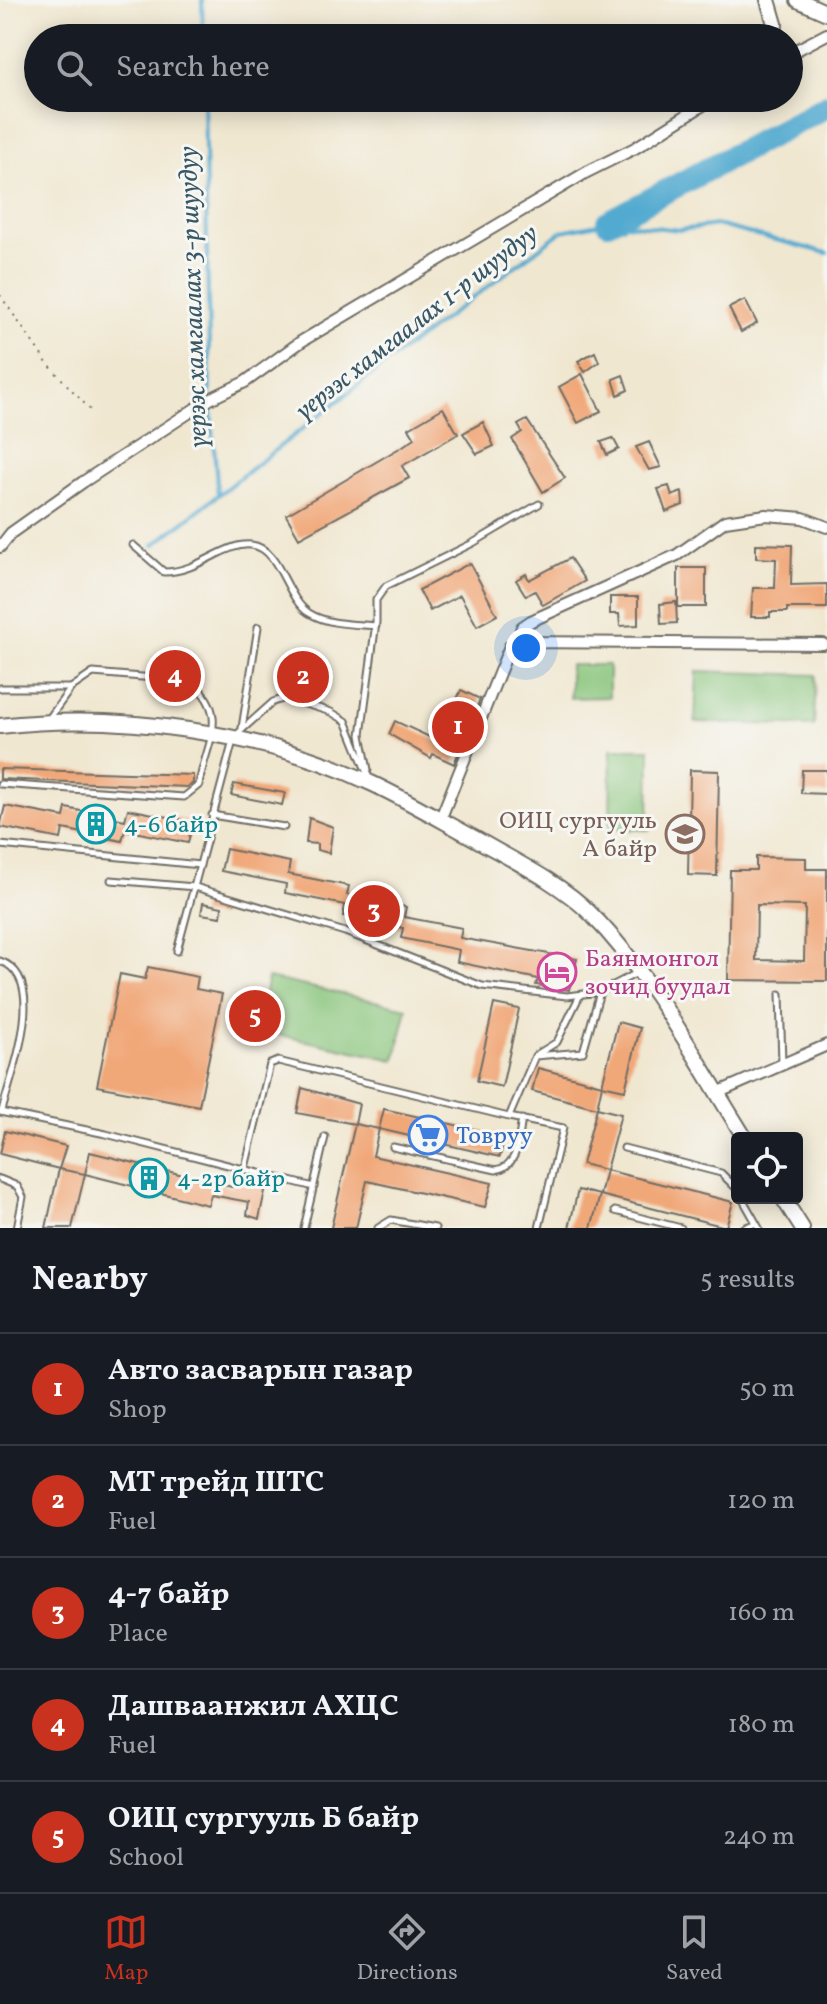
<!DOCTYPE html>
<meta charset="utf-8">
<style>
:root{--surface:#171b24;--page:#242831;--text:#f1f3f6;--muted:#9ea1a6;--line:#363941;--accent:#c8321e}
body{margin:0;font-family:Vollkorn,serif;background:var(--page);color:var(--text)}
.controls{position:absolute;right:24px;bottom:24px;display:grid;overflow:hidden;border-radius:8px;box-shadow:0 4px 20px #0003}
.controls button{width:72px;height:72px;display:grid;place-items:center;padding:0;border:0;border-bottom:2px solid var(--line);background:var(--surface);color:var(--text);font:40px sans-serif}
.you{position:absolute;left:526px;top:648px;width:28px;height:28px;margin:-20px;border:6px solid #fff;border-radius:50%;background:#1a73e8;box-shadow:0 0 0 12px #1a73e833}
.badge{display:grid;place-items:center;width:52px;height:52px;border-radius:50%;background:var(--accent);color:#fff;font-size:26px;font-weight:700}
.pin{position:absolute;translate:-50% -50%;border:4px solid #fff;box-shadow:0 2px 8px #0006}
.list{margin:0;padding:0;list-style:none}
h2{display:flex;justify-content:space-between;align-items:center;height:104px;margin:0;padding:0 32px;font-size:34px}
h2 small{font-size:26px;font-weight:400;color:var(--muted)}
.list li{display:grid;grid-template-columns:52px 1fr auto;gap:24px;align-items:center;box-sizing:border-box;height:112px;padding:0 32px;border-top:2px solid var(--line)}
.list b{display:block;font-size:30px;white-space:nowrap}
.list p{margin:0;font-size:26px;white-space:nowrap;color:var(--muted)}
.list em{font-size:26px;font-style:normal;color:var(--muted)}
.icon{flex:none;width:44px;height:44px;fill:none;stroke:currentColor;stroke-width:2;stroke-linecap:round;stroke-linejoin:round}
.map{position:relative;flex:none;width:827px;height:1228px;overflow:hidden}
.search{position:absolute;background:var(--surface);box-shadow:0 4px 20px #0003;left:24px;right:24px;top:24px;height:88px;display:flex;align-items:center;gap:20px;box-sizing:border-box;padding:0 28px;border-radius:44px;color:var(--muted);font-size:30px}
.sheet{height:664px;background:var(--surface)}
nav{display:flex;justify-content:space-around;align-items:center;box-sizing:border-box;height:112px;border-top:2px solid var(--line);background:var(--surface);font-size:22px;color:var(--muted)}
nav a{display:grid;justify-items:center;gap:4px}
nav .on{color:var(--accent)}
.map>svg:first-child{display:block}
</style>
<div class="map">
<svg width="827" height="1228" viewBox="0 0 827 1228">
<rect width="100%" height="100%" fill="#f6f6f2"/>
<filter id="ink" filterUnits="userSpaceOnUse"><feTurbulence type="fractalNoise" baseFrequency=".0125" numOctaves="2"/><feDisplacementMap in="SourceGraphic" scale="16" xChannelSelector="R" yChannelSelector="G"/><feConvolveMatrix kernelMatrix="1 2 1 2 8 2 1 2 1" color-interpolation-filters="sRGB"/></filter>
<filter id="wash" filterUnits="userSpaceOnUse"><feTurbulence type="fractalNoise" baseFrequency=".006" numOctaves="4" result="noise"/><feDisplacementMap in="SourceGraphic" scale="32" xChannelSelector="R" yChannelSelector="G"/><feGaussianBlur stdDeviation="1.8" result="paint"/><feColorMatrix in="noise" values="0 0 0 0 0 0 0 0 0 0 0 0 0 0 0 0 0 1.4 0 .05"/><feComposite in="paint" operator="in"/></filter>
<g filter="url(#wash)">
<rect width="100%" height="100%" fill="#f0e7d0"/>
<g fill="#89c57b" stroke="#5a7853" stroke-width="2">
<path d="M570,665H609V697L570,698Z"/>
<path d="M697,671L816,675L814,726L695,722Z"/>
<path d="M611,749H650L649,830L610,829Z"/>
<path d="M268,978L407,1008L395,1060L256,1030Z"/>
</g>
<g fill="none" stroke-linecap="round" stroke-linejoin="round">
<g stroke="#53aad0" stroke-width="4">
<path d="M202,0L203,38"/>
<path d="M204,98L210,399L218,495"/>
<path d="M154,545L394,357L562,231L608,222L680,230L716,225L827,253"/>
</g>
<path stroke="#53aad0" stroke-width="24" d="M608,222L827,106"/>
</g>
<g id="blocks">
<g fill="#f1a879" fill-rule="evenodd">
<path d="M745,300L757,323L741,332L729,308Z"/>
<path d="M595,352L599,362L585,372L578,361Z"/>
<path d="M582,374L601,411L578,423L559,387Z"/>
<path d="M623,375L628,390L618,395L613,379Z"/>
<path d="M443,408L458,434L402,466L409,478L299,538L286,515L403,446L415,438L409,428Z"/>
<path d="M527,420L565,478L543,492L512,439L522,432L518,425Z"/>
<path d="M483,422L494,446L477,454L463,433Z"/>
<path d="M613,438L619,449L607,455L601,442Z"/>
<path d="M649,442L661,467L649,470L636,447Z"/>
<path d="M669,486L672,496L682,492L683,505L666,512L658,489Z"/>
<path d="M756,544L792,545L791,585L827,584V608H787V612H770V617H751L753,588H775L776,559L756,558Z"/>
<path d="M570,558L585,581L543,605L535,591L526,596L516,580L526,574L529,580Z"/>
<path d="M470,563L497,615L477,626L460,595L430,611L419,590Z"/>
<rect x="678" y="568" width="28" height="39"/>
<path d="M610,597H638V625L620,626L619,614H610Z"/>
<path d="M676,602L677,623L661,624L660,604Z"/>
<path d="M461,690L480,699L454,764L433,754L431,758L389,734L395,721L438,741Z"/>
<path d="M0,769L193,775V783L187,787L0,779Z"/>
<path d="M690,770L719,771L717,876L688,875Z"/>
<path d="M802,770H827V794L801,793Z"/>
<path d="M234,784L285,793L282,805L231,795Z"/>
<path d="M5,806L64,817L66,808L125,820L128,809L193,822L188,843L125,830L122,841L63,829L61,839L0,827Z"/>
<path d="M309,818L333,827L329,853L317,850V844L306,843Z"/>
<path d="M226,849L290,862L288,874L349,886L347,895L406,907L404,917L462,928L460,938L577,959L569,990L536,985L538,979L457,962L459,950L401,938L403,928L343,916L345,905L285,893L286,884L221,871Z"/>
<path d="M756,857L806,858V869H827V981L728,980L730,870H756ZM757,905L805,906L804,961L756,960Z"/>
<path d="M203,903L222,907L221,917L201,914Z"/>
<path d="M148,967L198,977L196,989L222,994L199,1106L97,1086L120,974L145,979Z"/>
<path d="M494,1004L519,1009L502,1087L477,1081Z"/>
<path d="M618,1022L640,1028L625,1090L602,1085Z"/>
<path d="M538,1068L602,1085L597,1108L532,1091Z"/>
<path d="M302,1088L359,1104L355,1124L297,1113Z"/>
<path d="M597,1108L621,1114L606,1170L582,1164Z"/>
<path d="M384,1109L505,1136L500,1157L379,1129Z"/>
<path d="M355,1124L379,1129L373,1156L492,1183L485,1207L367,1181L356,1228H331Z"/>
<path d="M5,1131L66,1146L59,1169L0,1154Z"/>
<path d="M90,1152L232,1187L236,1174L267,1182L259,1219L247,1215L249,1202L211,1195L208,1205L85,1174Z"/>
<path d="M59,1169L85,1174L72,1228H46Z"/>
<path d="M606,1170L733,1202L726,1227L600,1195Z"/>
<path d="M578,1190L600,1195L591,1228H569Z"/>
</g>
</g>
</g>
<g filter="url(#ink)">
<use href="#blocks" fill-opacity="0" stroke="#706d65" stroke-width="2"/>
<g fill="none" stroke-linecap="round" stroke-linejoin="round">
<defs>
<g id="lane">
<path d="M133,545L164,572C199,572 225,542 251,545C281,548 285,598 309,613C328,625 355,624 376,626"/>
<path d="M0,688H70"/>
<path d="M242,728L258,627"/>
<path d="M368,770L361,735L376,622V600L386,586L473,543L539,504"/>
<path d="M0,784L184,797L199,785C205,743 232,716 191,681L93,673L71,688L48,720"/>
<path d="M212,815L284,827"/>
<path d="M0,845L200,865"/>
<path d="M111,880L195,887L345,932L482,986L567,996L600,992"/>
<path d="M177,951L234,737L273,702L286,698L331,712L346,721L369,778"/>
<path d="M0,961C50,978 11,1074 2,1111"/>
<path d="M780,994L782,1064"/>
<path d="M536,1055L557,1042L580,995"/>
<path d="M0,1112L106,1134L314,1187"/>
<path d="M393,1147L496,1170C519,1166 518,1139 522,1119"/>
<path d="M624,1148L721,1173L737,1189"/>
<path d="M245,1168L270,1064L278,1061L509,1117"/>
<path d="M0,1179L17,1186L23,1197L17,1228"/>
<path d="M742,1198L759,1228"/>
<path d="M615,1211L681,1228"/>
<path d="M304,1228L325,1137"/>
<path d="M378,1228L391,1220L435,1228"/>
<path d="M539,1228L563,1128L509,1117L535,1056L583,1052L600,992L637,973"/>
<path d="M744,1228L756,1223"/>
</g>
<g id="street">
<path d="M789,54L827,34"/>
<path d="M0,547L11,533L83,482L210,399L245,382L302,341L587,172L635,148L714,98"/>
<path d="M517,642L522,627L531,621L677,555L725,521L766,515L803,518L827,527"/>
<path d="M440,820L510,646L517,642L823,644"/>
<path d="M717,1093L827,1045"/>
</g>
<g id="secondary">
<path d="M768,0L775,24L774,38"/>
<path d="M798,0L827,13"/>
<path d="M0,726C120,712 263,732 373,784C407,800 441,820 474,838C511,859 562,884 591,914C654,978 697,1062 745,1138"/>
<path d="M783,1198L802,1228"/>
</g>
</defs>
<use href="#lane" stroke="#706d65" stroke-width="9"/>
<use href="#street" stroke="#706d65" stroke-width="14"/>
<use href="#secondary" stroke="#706d65" stroke-width="18"/>
<path stroke="#706d65" stroke-width="2" stroke-dasharray="2 6" stroke-linecap="butt" d="M0,295L47,363L94,414"/>
<use href="#lane" stroke="#fff" stroke-width="5"/>
<use href="#street" stroke="#fff" stroke-width="10"/>
<use href="#secondary" stroke="#fff" stroke-width="14"/>
</g>
</g>
<defs>
<symbol id="building-ring" viewBox="-11 -11 22 22"><circle r="9.5" fill="#f6f6f2" stroke="#0f9aa8" stroke-width="1.5"/><path d="M-4-6H4V6H1V3H-1V6H-4ZM-2.5-4.3h1.7v1.8h-1.7ZM.8-4.3h1.7v1.8H.8ZM-2.5-1h1.7V.8h-1.7ZM.8-1h1.7V.8H.8Z" fill="#0f9aa8"/></symbol>
<symbol id="school-ring" viewBox="-11 -11 22 22"><circle r="9.5" fill="#f6f6f2" stroke="#8d6e63" stroke-width="1.5"/><path d="M0-5L7-2L0 1L-7-2ZM-4 1L0 2.5L4 1V4Q0 6-4 4Z" fill="#8d6e63"/></symbol>
<symbol id="hotel-ring" viewBox="-11 -11 22 22"><circle r="9.5" fill="#f6f6f2" stroke="#d1479c" stroke-width="1.5"/><path d="M-6-4.5h1.5V1H6V5H4.5V3h-9V5H-6ZM-4 0a1.8 1.8 0 1 1 3.6 0ZM.5 0V-2.5h3Q6-2.5 6 0Z" fill="#d1479c"/></symbol>
<symbol id="supermarket-ring" viewBox="-11 -11 22 22"><circle r="9.5" fill="#f6f6f2" stroke="#3f7fe0" stroke-width="1.5"/><path d="M-6-5.5h2.5l.6 2H6L4.5 2H-2.5L-4.4-4H-6ZM-1.5 3.2a1.3 1.3 0 1 0 .1 0ZM3 3.2a1.3 1.3 0 1 0 .1 0Z" fill="#3f7fe0"/></symbol>
</defs>
<g fill-rule="evenodd">
<use href="#building-ring" x="74" y="802" width="44" height="44"/>
<use href="#school-ring" x="663" y="812" width="44" height="44"/>
<use href="#hotel-ring" x="535" y="950" width="44" height="44"/>
<use href="#supermarket-ring" x="406" y="1113" width="44" height="44"/>
<use href="#building-ring" x="127" y="1156" width="44" height="44"/>
</g>
<g text-anchor="middle" stroke-width="6" stroke-linejoin="round" paint-order="stroke">
<g font-size="24" fill="#785e54" stroke="#f6f6f2" text-anchor="end">
<text x="657" y="828">ОИЦ сургууль<tspan x="657" dy="28">А байр</tspan></text>
</g>
<g font-size="24" fill="#0d838f" stroke="#f6f6f2" text-anchor="start">
<text x="124" y="832">4-6 байр</text>
<text x="177" y="1186">4-2р байр</text>
</g>
<g font-size="24" fill="#b23c85" stroke="#f6f6f2" text-anchor="start">
<text x="585" y="966">Баянмонгол<tspan x="585" dy="28">зочид буудал</tspan></text>
</g>
<g font-size="24" fill="#366cbe" stroke="#f6f6f2" text-anchor="start">
<text x="456" y="1143">Товруу</text>
</g>
<g font-size="26" font-style="italic" fill="#395765" stroke="#f6f6f2">
<text transform="translate(192 297) rotate(-92)" y="9">үерээс хамгаалах 3-р шуудуу</text>
<text transform="translate(416 321) rotate(-38)" y="9">үерээс хамгаалах 1-р шуудуу</text>
</g>
</g>
</svg>
<div class="controls">
<button><svg class="icon" aria-label="locate" viewBox="0 0 24 24"><circle cx="12" cy="12" r="6"/><path d="M12 2v4M12 18v4M2 12h4M18 12h4"/></svg></button>
</div>
<div class="you"></div>
<div class="pin badge" style="left:458px;top:727px">1</div>
<div class="pin badge" style="left:303px;top:677px">2</div>
<div class="pin badge" style="left:374px;top:911px">3</div>
<div class="pin badge" style="left:175px;top:676px">4</div>
<div class="pin badge" style="left:255px;top:1016px">5</div>
<div class="search"><svg class="icon" aria-label="search" viewBox="0 0 24 24"><circle cx="10" cy="10" r="6"/><path d="M15 15l6 6"/></svg>Search here</div>
</div>
<section class="sheet">
<h2>Nearby<small>5 results</small></h2>
<ul class="list">
<li><span class="badge">1</span><div><b>Авто засварын газар</b><p>Shop</p></div><em>50 m</em></li>
<li><span class="badge">2</span><div><b>МТ трейд ШТС</b><p>Fuel</p></div><em>120 m</em></li>
<li><span class="badge">3</span><div><b>4-7 байр</b><p>Place</p></div><em>160 m</em></li>
<li><span class="badge">4</span><div><b>Дашваанжил АХЦС</b><p>Fuel</p></div><em>180 m</em></li>
<li><span class="badge">5</span><div><b>ОИЦ сургууль Б байр</b><p>School</p></div><em>240 m</em></li>
</ul>
</section>
<nav>
<a class="on"><svg class="icon" aria-label="map" viewBox="0 0 24 24"><path d="M3 6l6-2 6 2 6-2v14l-6 2-6-2-6 2zM9 4v14M15 6v14"/></svg>Map</a>
<a><svg class="icon" aria-label="directions" viewBox="0 0 24 24"><path d="M12 3l9 9-9 9-9-9zM9 14v-3h6M13 9l2 2-2 2"/></svg>Directions</a>
<a><svg class="icon" aria-label="saved" viewBox="0 0 24 24"><path d="M7 4h10v16l-5-4-5 4z"/></svg>Saved</a>
</nav>
